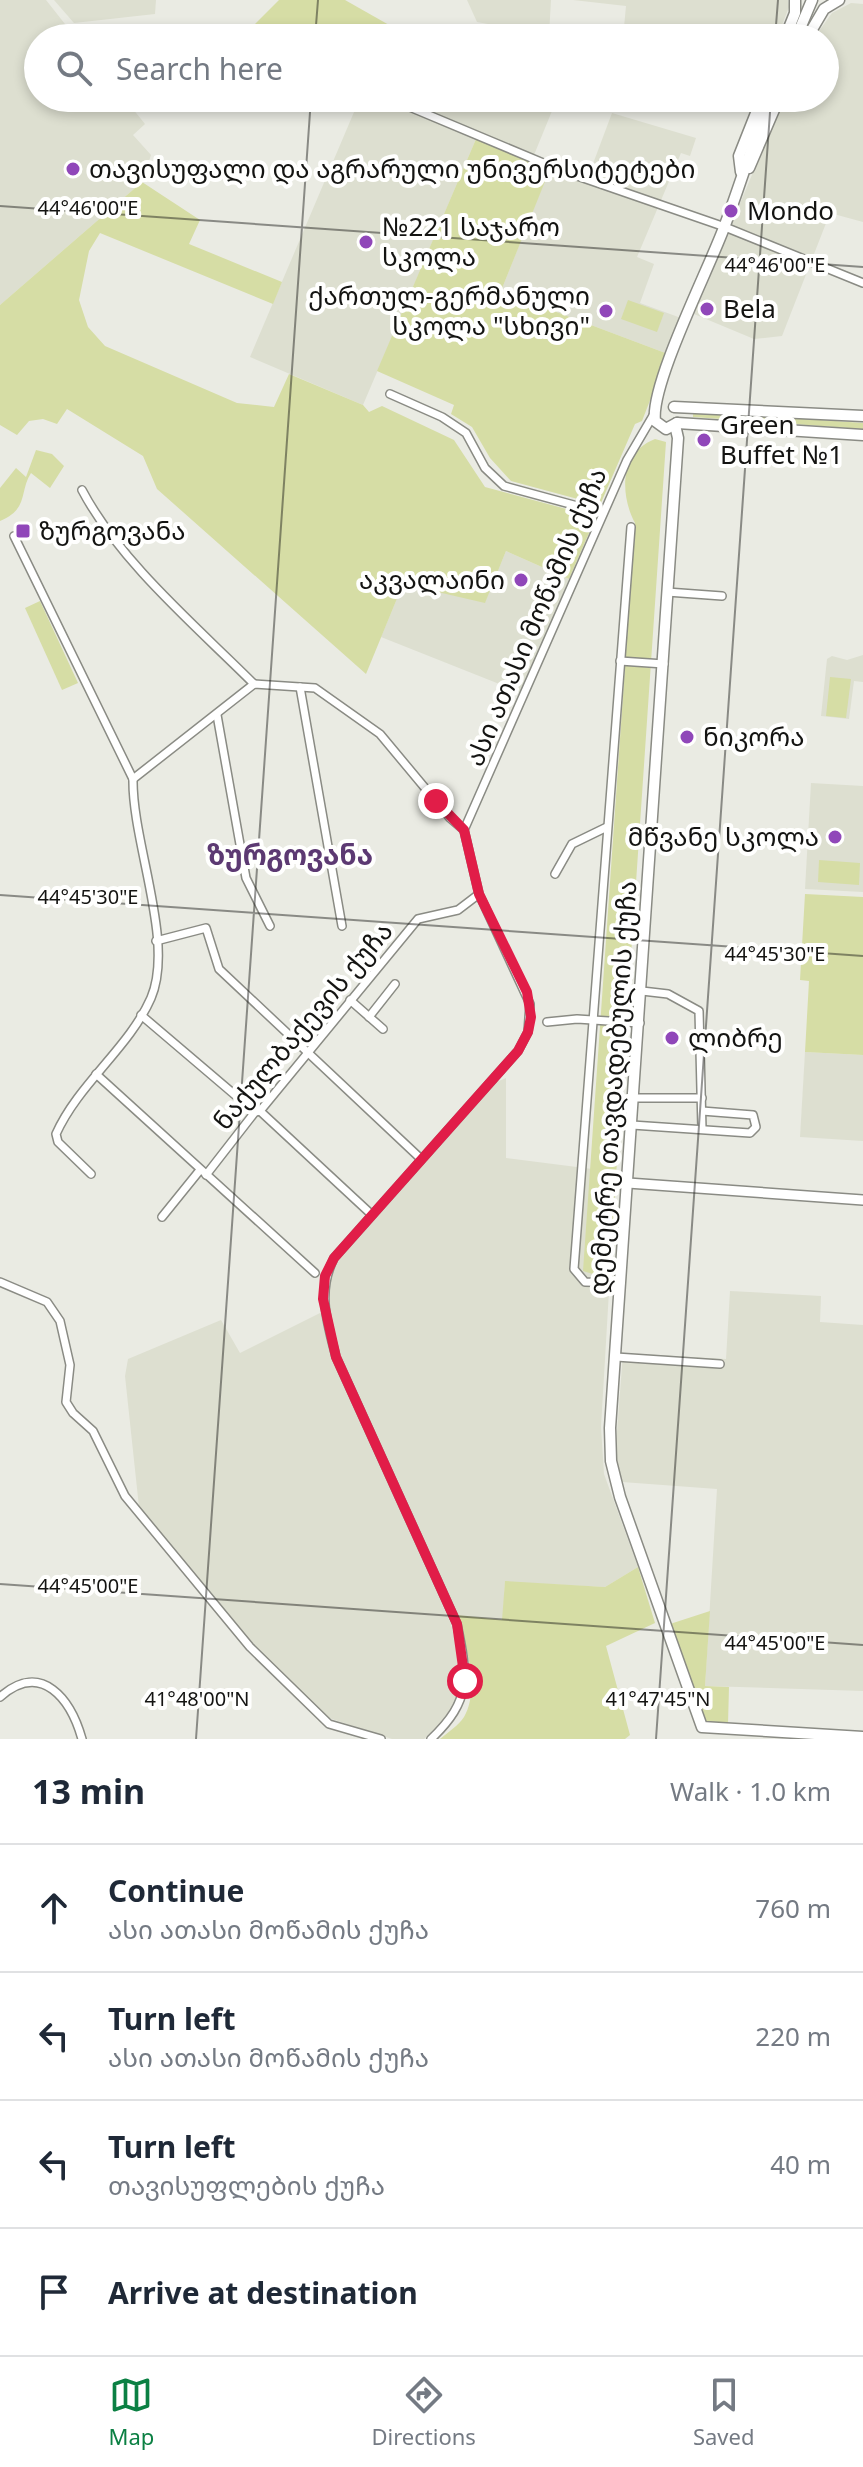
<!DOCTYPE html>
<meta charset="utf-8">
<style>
:root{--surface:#fff;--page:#f2f2f3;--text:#1f2937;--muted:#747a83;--line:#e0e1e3;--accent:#0b8043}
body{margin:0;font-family:"Noto Sans","Noto Sans Georgian",sans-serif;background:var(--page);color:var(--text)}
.stop{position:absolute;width:24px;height:24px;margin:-18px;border:6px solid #e11d48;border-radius:50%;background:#fff}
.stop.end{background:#e11d48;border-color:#fff;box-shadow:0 2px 8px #0008}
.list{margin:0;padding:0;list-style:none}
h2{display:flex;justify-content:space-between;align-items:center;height:104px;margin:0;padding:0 32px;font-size:34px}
h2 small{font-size:26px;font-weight:400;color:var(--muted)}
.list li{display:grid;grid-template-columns:52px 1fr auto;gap:24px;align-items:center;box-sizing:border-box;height:128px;padding:0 32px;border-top:2px solid var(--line)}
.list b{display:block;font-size:30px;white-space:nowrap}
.list p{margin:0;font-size:26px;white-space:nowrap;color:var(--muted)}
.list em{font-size:26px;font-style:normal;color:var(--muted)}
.icon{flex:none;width:44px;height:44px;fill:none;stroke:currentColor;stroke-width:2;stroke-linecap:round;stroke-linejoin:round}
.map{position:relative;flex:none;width:863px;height:1739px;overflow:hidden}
.search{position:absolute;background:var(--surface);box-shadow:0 4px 12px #0003;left:24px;right:24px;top:24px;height:88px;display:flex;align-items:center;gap:20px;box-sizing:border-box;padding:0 28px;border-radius:44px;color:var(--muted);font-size:30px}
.sheet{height:616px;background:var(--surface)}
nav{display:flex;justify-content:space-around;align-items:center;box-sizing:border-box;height:112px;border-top:2px solid var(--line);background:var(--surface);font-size:22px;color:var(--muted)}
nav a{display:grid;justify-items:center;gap:4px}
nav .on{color:var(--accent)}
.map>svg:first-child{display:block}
</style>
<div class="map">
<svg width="863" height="1739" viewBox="0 0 863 1739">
<rect width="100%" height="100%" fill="#eaebe3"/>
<g fill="#dddfd0">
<path d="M0,0H46L76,38H38V98H124L145,124L133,135L151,155L142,182L0,305Z"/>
<path d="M54,0H156L155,14L74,23Z"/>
<path d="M467,0H551L549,35L477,22Z"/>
<path d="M573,0H788L789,7L777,38H623L626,6Z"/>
<path d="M851,3L863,4V222L830,213L782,336L754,339L694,314L784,98H825V38H814L832,13Z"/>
<path d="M360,98H534L554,106L534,155L479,132L363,405L250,357Z"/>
<path d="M612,113L696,138L690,156L681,153L637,257L654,264L640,303L681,318L668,354L501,291L552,162L588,177Z"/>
<path d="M506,551L569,579L522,693L381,637L403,584L485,602Z"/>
<path d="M863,655V682L854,681L849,719L821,716L827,659L832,656L847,660Z"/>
<path d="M811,783L863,786V892L805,889Z"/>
<path d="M805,1052L863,1055V1141L800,1137Z"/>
<path d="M506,1078V1158L616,1172L601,1427L604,1474L638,1567L605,1587L505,1582L503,1620L457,1615L340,1355L331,1322L328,1289L336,1262L494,1083Z"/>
<path d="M730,1291L821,1296L820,1322L863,1325V1691L705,1686L717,1489L622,1482L615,1458L623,1353L726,1359Z"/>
<path d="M322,1312L331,1355L451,1624L458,1652L459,1693L448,1716L424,1739H392L323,1716L249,1639L139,1507L125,1376L128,1359L221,1320L240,1353Z"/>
</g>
<g fill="#d6dda5">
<path d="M279,0H345L412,38H260L255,24Z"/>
<path d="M476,139L550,169L501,291L668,354L642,421L635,424L600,505L511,481L490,458L472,427L451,414L454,405L377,371Z"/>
<path d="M142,182L200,220L189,244L282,282L273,304L100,233L89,251L79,300L88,327L105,346L237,403L274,407L289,374L363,405L369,412L382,406L454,440L485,487L596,517L569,579L506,551L485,603L403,584L366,674L157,489L143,456L67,409L57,424L43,419L29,421L17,435L0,425V305Z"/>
<path d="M628,300L664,313L657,332L621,319Z"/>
<path d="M693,411L863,423V429L693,417Z"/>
<path d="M655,439L666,442L609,1279L583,1271L635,523C620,495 619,453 655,439Z"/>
<path d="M36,450L52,454L64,466L50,488L31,473C19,492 29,509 0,521V488L16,468L26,477Z"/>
<path d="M40,601L78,683L62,690L25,608Z"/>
<path d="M830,677L851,679L846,718L826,716Z"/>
<path d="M819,860L860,863L859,885L818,882Z"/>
<path d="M805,894L863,897V1055L805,1052L809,981L800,980Z"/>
<path d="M638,1567L655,1623L606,1646L630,1735L625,1739H440C447,1733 459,1725 464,1717C480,1691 466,1641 457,1615L502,1620L505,1581L605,1587Z"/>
<path d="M710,1611L705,1686L729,1687L728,1724L706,1723L670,1624Z"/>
</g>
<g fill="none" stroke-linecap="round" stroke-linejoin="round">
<defs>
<g id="minor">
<path d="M735,98L760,103"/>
<path d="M412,108L560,170L725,227L863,283"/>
<path d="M390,394L442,417L466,433L485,468L504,486L603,513"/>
<path d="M82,490C120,562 196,626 254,684"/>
<path d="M14,536L133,779C132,843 175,942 151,998C129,1048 79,1083 56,1134L58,1142L91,1174"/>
<path d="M667,592L722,596"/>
<path d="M620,661L664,664"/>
<path d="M300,687L342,926"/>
<path d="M217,715L246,878L270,926"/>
<path d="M133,779L254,684L315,688L380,734L450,818L464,830"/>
<path d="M555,874L572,844L607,827"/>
<path d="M156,941L206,928L219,969L420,1158"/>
<path d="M642,991L668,994L699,1011L702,1129"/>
<path d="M350,1000L383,1029"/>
<path d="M141,1015L255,1112"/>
<path d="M369,1017L395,984"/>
<path d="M547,1022L577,1019L640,1023"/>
<path d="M96,1074L315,1273"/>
<path d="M634,1098H702"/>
<path d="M260,1111L371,1214"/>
<path d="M632,1125L750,1133L756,1127L753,1115L702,1111"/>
<path d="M206,1175L255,1112L260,1111L418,919L458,910L479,894"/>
<path d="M162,1217L200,1170"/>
<path d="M0,1282L47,1302L60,1321L70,1365L66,1402L73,1413L93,1431L125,1496L250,1647L329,1724L381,1739"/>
<path d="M621,1283L585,1282L574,1269L631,527"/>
<path d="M616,1357L720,1364"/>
<path d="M0,1697C42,1660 71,1700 82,1739"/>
<path d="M431,1739C472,1700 468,1677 457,1624L336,1357C327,1322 317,1292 334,1258L518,1051L528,1032L530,1004L479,894L464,830L627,460L654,414"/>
</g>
<path id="tertiary" d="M628,1183L863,1200"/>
<g id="secondary">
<path d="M785,38L795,13V0"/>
<path d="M796,38L812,0"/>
<path d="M807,38L824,9L839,0"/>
<path d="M749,168L779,98"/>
<path d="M741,172L739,156L762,98"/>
<path d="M674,407L863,416"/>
<path d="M677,423L666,429L655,421C650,384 710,267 725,225C741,183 753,140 771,98"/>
<path d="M677,423L863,435"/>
<path d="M675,425L678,438L610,1428L611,1461L620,1497L702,1727L863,1737"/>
</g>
</defs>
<use href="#minor" stroke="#8a8b84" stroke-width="10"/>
<use href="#tertiary" stroke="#8a8b84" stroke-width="12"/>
<use href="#secondary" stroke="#8a8b84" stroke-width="13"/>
<use href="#minor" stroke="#fff" stroke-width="7"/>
<use href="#tertiary" stroke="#fff" stroke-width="9"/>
<use href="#secondary" stroke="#fff" stroke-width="10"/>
</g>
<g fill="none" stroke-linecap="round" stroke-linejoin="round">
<path stroke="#e11d48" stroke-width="10" d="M436,801L464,830L479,894L527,992L531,1017L528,1032L518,1051L334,1258L325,1276L323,1299L336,1357L457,1624L465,1681"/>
</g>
<path fill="none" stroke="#141412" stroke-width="2" stroke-opacity="0.45" d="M315,38L318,0M775,38L778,0M0,206L863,267M0,895L863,956M0,1584L863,1645M196,1739L311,98M656,1739L771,98"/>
<g fill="#9047b9" stroke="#fffffe" stroke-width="3">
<circle cx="73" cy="169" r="8"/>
<circle cx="731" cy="211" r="8"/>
<circle cx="366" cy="242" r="8"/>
<circle cx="707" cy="309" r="8"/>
<circle cx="606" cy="311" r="8"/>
<circle cx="704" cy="440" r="8"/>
<rect x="15" y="523" width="16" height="16" rx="4"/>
<circle cx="521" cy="580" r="8"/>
<circle cx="687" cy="737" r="8"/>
<circle cx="835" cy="837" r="8"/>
<circle cx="672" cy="1038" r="8"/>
</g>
<g text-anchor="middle" stroke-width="8" stroke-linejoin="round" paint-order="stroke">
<g font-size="26" fill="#141412" stroke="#fffffe" text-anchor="start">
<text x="89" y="178">თავისუფალი და აგრარული უნივერსიტეტები</text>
<text x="747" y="220">Mondo</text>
<text x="382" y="236">№221 საჯარო<tspan x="382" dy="30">სკოლა</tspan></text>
<text x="590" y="305" text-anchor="end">ქართულ-გერმანული<tspan x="590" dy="30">სკოლა "სხივი"</tspan></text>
<text x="723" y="318">Bela</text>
<text x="720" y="434">Green<tspan x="720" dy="30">Buffet №1</tspan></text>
<text x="39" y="540">ზურგოვანა</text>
<text x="505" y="589" text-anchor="end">აკვალაინი</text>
<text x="703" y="746">ნიკორა</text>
<text x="819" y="846" text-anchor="end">მწვანე სკოლა</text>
<text x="688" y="1047">ლიბრე</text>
</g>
<g font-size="26" fill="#141412" stroke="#fffffe">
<text transform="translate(536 617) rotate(-67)" y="9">ასი ათასი მოწამის ქუჩა</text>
<text transform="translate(303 1026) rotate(-50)" y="9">ნაქულბაქევის ქუჩა</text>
<text transform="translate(613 1088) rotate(-86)" y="9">დემეტრე თავდადებულის ქუჩა</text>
</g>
<g font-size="28" font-weight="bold" fill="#5c3972" stroke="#fffffe">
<text x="290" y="865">ზურგოვანა</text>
</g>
</g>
<g font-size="20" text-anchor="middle" fill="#141412" stroke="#fffffe" stroke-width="8" stroke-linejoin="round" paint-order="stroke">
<text x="88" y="215">44°46'00"E</text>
<text x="775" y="272">44°46'00"E</text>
<text x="88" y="904">44°45'30"E</text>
<text x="775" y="961">44°45'30"E</text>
<text x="88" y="1593">44°45'00"E</text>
<text x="775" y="1650">44°45'00"E</text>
<text x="197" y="1706">41°48'00"N</text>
<text x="658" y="1706">41°47'45"N</text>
</g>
</svg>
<div class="stop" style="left:465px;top:1681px"></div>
<div class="stop end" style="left:436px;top:801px"></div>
<div class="search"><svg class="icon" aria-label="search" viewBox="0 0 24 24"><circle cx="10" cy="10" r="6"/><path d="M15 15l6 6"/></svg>Search here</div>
</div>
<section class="sheet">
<h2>13 min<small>Walk · 1.0 km</small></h2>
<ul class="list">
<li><svg class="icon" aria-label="ahead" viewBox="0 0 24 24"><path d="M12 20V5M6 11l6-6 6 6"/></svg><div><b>Continue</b><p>ასი ათასი მოწამის ქუჩა</p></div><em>760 m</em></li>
<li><svg class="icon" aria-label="left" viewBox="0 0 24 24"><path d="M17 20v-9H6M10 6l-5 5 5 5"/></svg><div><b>Turn left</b><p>ასი ათასი მოწამის ქუჩა</p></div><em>220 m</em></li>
<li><svg class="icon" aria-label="left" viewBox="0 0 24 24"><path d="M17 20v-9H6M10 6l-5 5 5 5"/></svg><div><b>Turn left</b><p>თავისუფლების ქუჩა</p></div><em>40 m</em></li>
<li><svg class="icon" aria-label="arrive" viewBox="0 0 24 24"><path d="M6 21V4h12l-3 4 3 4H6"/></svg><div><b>Arrive at destination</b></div></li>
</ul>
</section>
<nav>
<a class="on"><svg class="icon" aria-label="map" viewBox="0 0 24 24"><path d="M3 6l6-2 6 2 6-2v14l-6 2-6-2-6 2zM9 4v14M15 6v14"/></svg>Map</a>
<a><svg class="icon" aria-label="directions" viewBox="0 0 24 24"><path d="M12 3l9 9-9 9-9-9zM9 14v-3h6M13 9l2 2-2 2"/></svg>Directions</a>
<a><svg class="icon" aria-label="saved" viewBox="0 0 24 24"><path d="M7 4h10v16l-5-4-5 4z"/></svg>Saved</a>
</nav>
